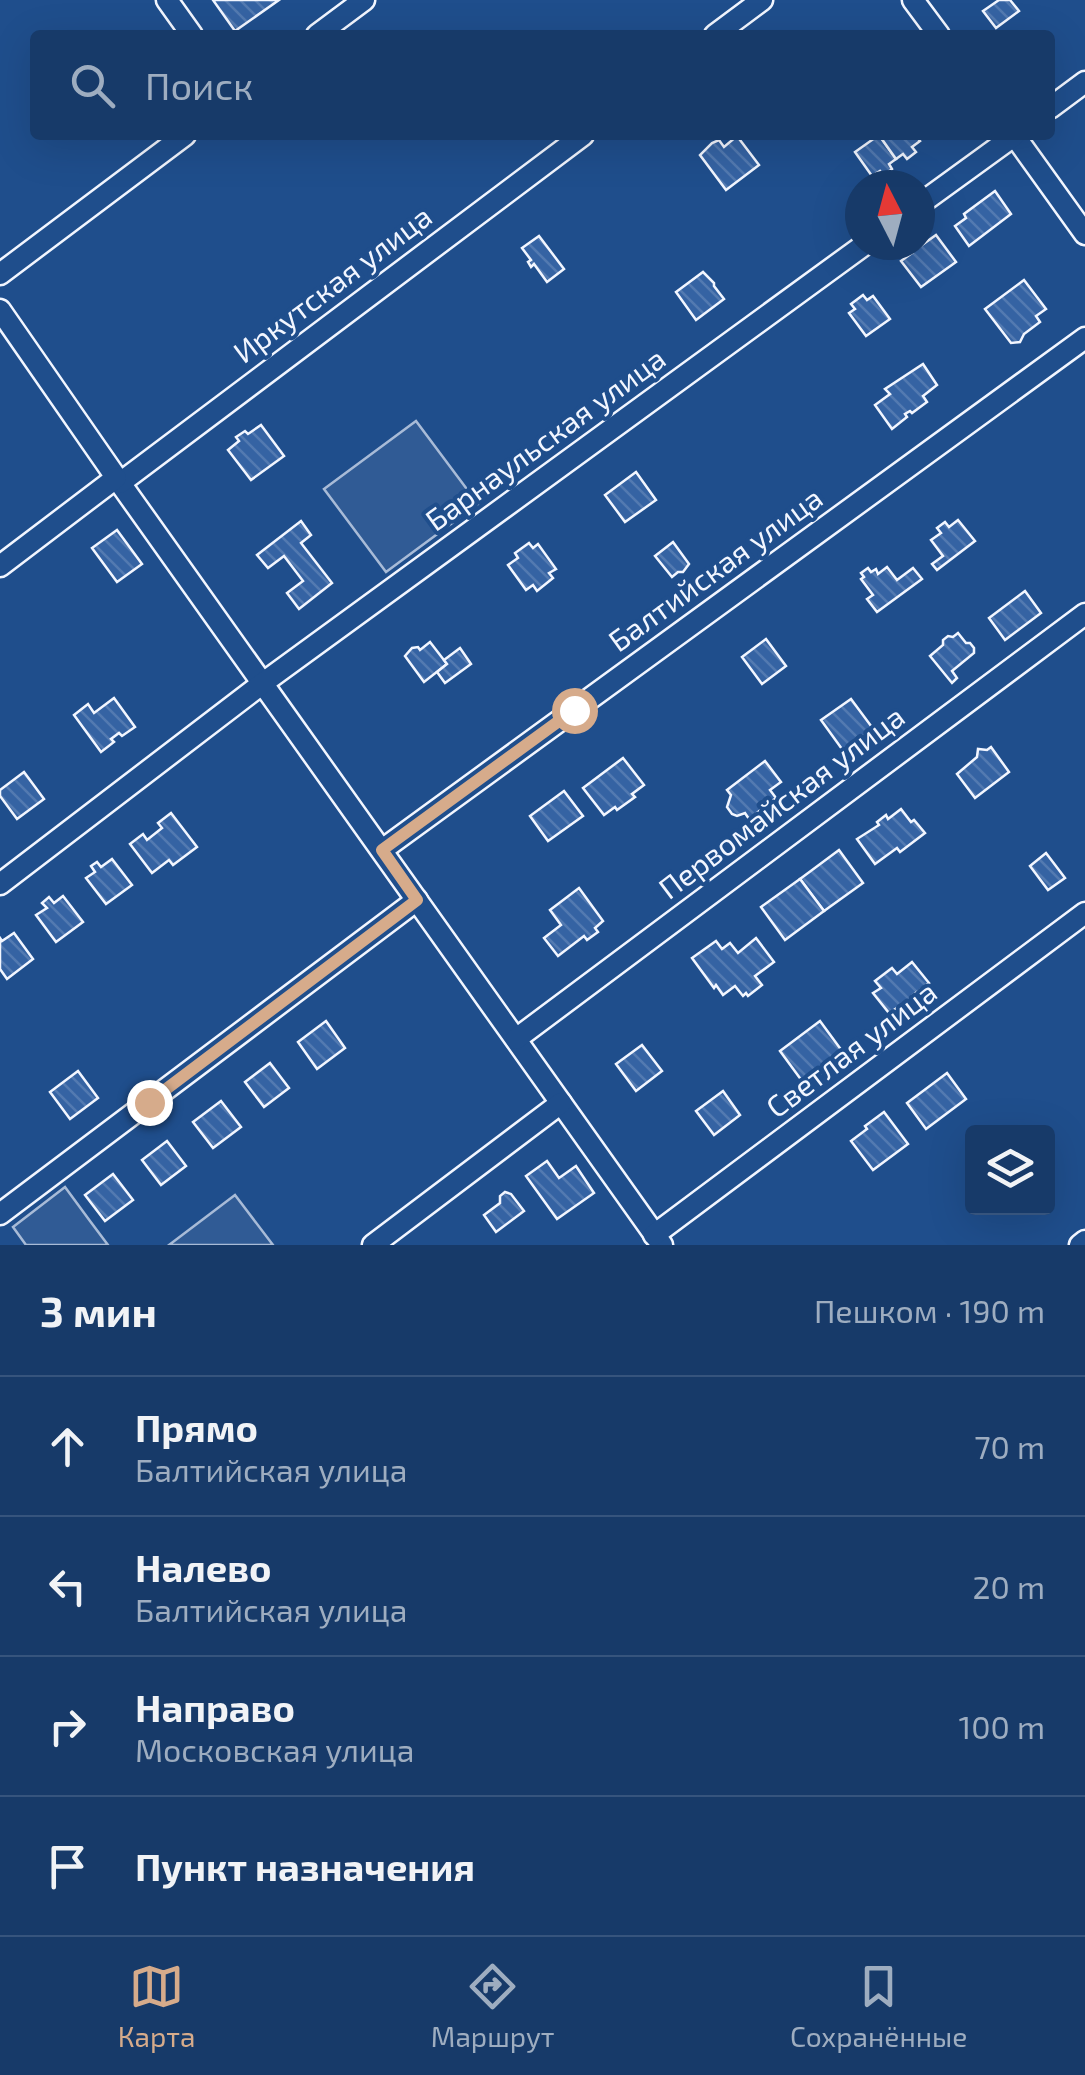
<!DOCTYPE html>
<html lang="ru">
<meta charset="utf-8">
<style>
:root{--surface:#173a69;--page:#244571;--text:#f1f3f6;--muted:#9eadc0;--line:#36547d;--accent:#d6ab8b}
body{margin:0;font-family:"Exo 2",sans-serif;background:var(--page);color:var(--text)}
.controls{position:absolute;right:30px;bottom:30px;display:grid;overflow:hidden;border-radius:10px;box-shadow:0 10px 40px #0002}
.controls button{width:90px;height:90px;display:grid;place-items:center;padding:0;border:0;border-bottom:2px solid var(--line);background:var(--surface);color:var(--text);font:50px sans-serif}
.compass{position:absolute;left:845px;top:170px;width:90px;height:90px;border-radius:50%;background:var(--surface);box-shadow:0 10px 40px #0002;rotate:354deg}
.stop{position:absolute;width:30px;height:30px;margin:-22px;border:8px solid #d6ab8b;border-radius:50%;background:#fff}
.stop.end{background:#d6ab8b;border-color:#fff;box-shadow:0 2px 10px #0008}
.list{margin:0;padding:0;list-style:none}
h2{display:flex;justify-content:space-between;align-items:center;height:130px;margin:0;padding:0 40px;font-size:42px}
h2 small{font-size:32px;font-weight:400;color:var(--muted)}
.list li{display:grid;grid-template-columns:65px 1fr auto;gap:30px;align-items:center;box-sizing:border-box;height:140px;padding:0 40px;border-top:2px solid var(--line)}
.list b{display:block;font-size:38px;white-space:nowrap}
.list p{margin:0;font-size:32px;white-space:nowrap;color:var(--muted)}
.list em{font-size:32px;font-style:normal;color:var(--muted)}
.icon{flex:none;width:55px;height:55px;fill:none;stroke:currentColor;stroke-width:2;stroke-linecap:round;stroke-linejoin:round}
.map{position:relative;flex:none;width:1085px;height:1245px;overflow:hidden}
.search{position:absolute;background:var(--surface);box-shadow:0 10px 40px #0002;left:30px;right:30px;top:30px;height:110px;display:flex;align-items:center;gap:25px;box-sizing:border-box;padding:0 35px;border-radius:10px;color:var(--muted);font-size:38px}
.sheet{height:690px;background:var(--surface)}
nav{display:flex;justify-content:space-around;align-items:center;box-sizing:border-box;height:140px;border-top:2px solid var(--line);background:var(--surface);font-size:28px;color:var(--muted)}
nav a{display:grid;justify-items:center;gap:5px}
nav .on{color:var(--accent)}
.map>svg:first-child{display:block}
</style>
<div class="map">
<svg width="1085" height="1245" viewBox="0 0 1085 1245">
<defs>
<pattern id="building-back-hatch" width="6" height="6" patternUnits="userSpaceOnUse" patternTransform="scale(2.5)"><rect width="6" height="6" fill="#3563a3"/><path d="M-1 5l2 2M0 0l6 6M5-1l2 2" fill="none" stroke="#537ab1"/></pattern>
</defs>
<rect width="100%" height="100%" fill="#1f4e8c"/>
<g fill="#305b95" stroke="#a8bbd7" stroke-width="2.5">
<path d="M416,421L478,504L386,572L324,489Z"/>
<path d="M65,1187L90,1221L108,1245H26L13,1227Z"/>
<path d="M235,1195L273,1245H169Z"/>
</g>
<g fill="url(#building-back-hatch)" stroke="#f2f6ff" stroke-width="2.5">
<path d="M213,0H279L235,31Z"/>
<path d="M999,0H1010L1019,11L996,28L983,11Z"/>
<path d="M879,135L896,159L889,164L892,169L884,176L880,171L872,176L855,152Z"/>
<path d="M879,135H915L920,141L912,147L916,152L907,159L903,154L896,159Z"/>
<path d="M737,136L759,165L726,190L700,155L712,143L719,140L724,147Z"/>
<path d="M995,191L1011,214L969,246L955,226L966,218L964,214Z"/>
<path d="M936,235L956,262L921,287L901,261L912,253L907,247L911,245H917L919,247Z"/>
<path d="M539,236L564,269L547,282L534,264L531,267L528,262L531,260L522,248Z"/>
<path d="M703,272L714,283V286L724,299L696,320L676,292Z"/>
<path d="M1024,280L1046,309L1036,316L1040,322L1024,334L1020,342L1011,343L985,309Z"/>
<path d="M863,295L867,300L873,296L890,319L866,336L849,313L855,309L851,304Z"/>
<path d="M923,364L937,385L923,396L927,402L912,413L910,411L905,414L907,417L892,429L875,405L890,394L885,389Z"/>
<path d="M261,425L284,456L251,480L228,450L239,441L236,437L245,431L248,434Z"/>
<path d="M636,472L656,500L625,522L605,495Z"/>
<path d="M958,520L975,541L937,570L932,564L943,556L931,540L941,533L937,528L945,522L949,527Z"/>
<path d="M301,521L311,535L301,543L332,583L299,609L287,593L303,581L284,556L268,568L257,555Z"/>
<path d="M117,530L142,564L117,582L92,548Z"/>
<path d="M673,542L689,564L683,572H678L672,577L655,556Z"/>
<path d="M529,543L533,548L538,544L556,569L549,573L553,578L537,591L533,585L526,590L508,565L518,558L515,553Z"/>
<path d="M887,567L897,580L913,568L922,579L877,612L867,599L873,595L861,579L864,577L861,573L868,568L871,572L876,569L878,574Z"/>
<path d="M1025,591L1041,613L1005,640L989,618Z"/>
<path d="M958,633L966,643H970L974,648V653L952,671L957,678L952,683L930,656L943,645V640L948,636L953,637Z"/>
<path d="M766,639L786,666L762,684L742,657Z"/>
<path d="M430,642L447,664L424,682L405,656L412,648L418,647L420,650Z"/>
<path d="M460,648L471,664L445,683L437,672L447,664L444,660Z"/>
<path d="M114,698L135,727L122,736L119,733L111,739L114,742L101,752L74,715L88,704L94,713Z"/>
<path d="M851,699L877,734L867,742L863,736L853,744L856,749L847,756L821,720Z"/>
<path d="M991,747L1009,772L975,798L957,774L977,757L978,749L987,750Z"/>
<path d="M623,758L644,785L632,794L635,797L617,810L615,807L604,815L583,788Z"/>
<path d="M765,761L781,782L770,790L776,798L749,819L745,813L737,816L732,814L727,807L731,795L727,790Z"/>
<path d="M24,772L44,799L17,819L0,796V790Z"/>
<path d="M564,791L583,816L548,841L530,816Z"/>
<path d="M901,809L911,822L914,820L925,833L900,852L897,848L875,864L857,839L879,825L877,822L886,815L888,819Z"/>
<path d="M171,813L197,847L173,865L169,860L152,873L130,844L143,834L147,840L162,828L158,823Z"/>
<path d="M839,850L863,883L824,911L800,879Z"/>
<path d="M1046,853L1065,878L1048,890L1030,866Z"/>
<path d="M112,859L132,885L106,904L86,878L95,872L91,866L97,862L101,867Z"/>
<path d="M800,879L824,911L785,940L761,907Z"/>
<path d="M579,888L603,921L595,928L598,932L587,940L584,936L558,956L544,938L561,925L550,910Z"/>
<path d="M63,896L83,922L56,942L36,915L47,908L42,903L49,897L54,903Z"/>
<path d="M14,933L33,959L7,979L0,969V938L2,941Z"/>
<path d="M756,938L774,962L755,976L762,985L748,996L746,993L743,996L735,986L723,995L716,985L714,988L692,958L716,941L722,949L730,943L738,953Z"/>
<path d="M912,962L929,983L913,995L918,1001L902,1014L897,1008L889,1013L873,993L881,988L875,981L892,968L897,974Z"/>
<path d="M326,1021L345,1048L317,1069L298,1042Z"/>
<path d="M820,1021L845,1055L805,1085L780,1051Z"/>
<path d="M642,1045L662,1071L636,1091L616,1064Z"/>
<path d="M270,1063L289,1088L264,1107L245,1082Z"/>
<path d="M78,1071L98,1098L70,1119L50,1092Z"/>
<path d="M947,1073L966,1099L926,1129L907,1103Z"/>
<path d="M723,1091L740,1115L714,1135L696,1111Z"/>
<path d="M221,1101L241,1127L213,1148L193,1122Z"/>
<path d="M884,1112L908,1144L873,1170L851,1141L867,1129L865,1126Z"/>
<path d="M167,1141L186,1166L161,1185L142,1160Z"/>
<path d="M547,1161L559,1178L576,1166L594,1193L557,1219L526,1176Z"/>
<path d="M113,1174L133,1200L105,1221L85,1195Z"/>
<path d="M505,1192L511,1194L524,1211L496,1232L484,1215L500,1203V1196Z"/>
</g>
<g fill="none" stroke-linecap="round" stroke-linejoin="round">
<defs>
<g id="minor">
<path d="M167,0L192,35"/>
<path d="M913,0L939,35"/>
<path d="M317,35L364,0"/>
<path d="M715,35L762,0"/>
<path d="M1050,108L1085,82"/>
<path d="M1014,135L1085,234"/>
<path d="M920,204L1015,135"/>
<path d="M0,274L185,135"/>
<path d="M0,310L120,483L662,1245"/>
<path d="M120,483L583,135"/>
<path d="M0,566L116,478"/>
<path d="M382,850L1085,338"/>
<path d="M0,884L263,683L864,245"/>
<path d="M516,1039L1085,614"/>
<path d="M0,1214L417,900"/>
<path d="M654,1235L1085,913"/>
<path d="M373,1245L561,1103"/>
<path d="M1080,1245L1085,1241"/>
</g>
</defs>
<use href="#minor" stroke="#f2f6ff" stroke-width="25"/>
<use href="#minor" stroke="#1f4e8c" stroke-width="20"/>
</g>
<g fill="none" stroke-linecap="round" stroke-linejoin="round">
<path stroke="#d6ab8b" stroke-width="12" d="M149,1102L417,900L382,850L574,710"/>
</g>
<g text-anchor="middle" stroke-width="8" stroke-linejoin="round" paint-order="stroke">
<g font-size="30" fill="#f2f6ff" stroke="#1f4e8c">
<text transform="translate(333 285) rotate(-37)" y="10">Иркутская улица</text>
<text transform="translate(546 440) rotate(-36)" y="10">Барнаульская улица</text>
<text transform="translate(716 570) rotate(-36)" y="10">Балтийская улица</text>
<text transform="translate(782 803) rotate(-37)" y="10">Первомайская улица</text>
<text transform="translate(852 1050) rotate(-37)" y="10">Светлая улица</text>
</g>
</g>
</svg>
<div class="controls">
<button><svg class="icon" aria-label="layers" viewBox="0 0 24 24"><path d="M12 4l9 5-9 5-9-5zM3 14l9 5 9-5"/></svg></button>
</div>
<svg class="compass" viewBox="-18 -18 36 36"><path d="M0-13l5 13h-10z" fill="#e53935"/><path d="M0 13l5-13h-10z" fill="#9eadc0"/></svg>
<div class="stop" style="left:574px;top:710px"></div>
<div class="stop end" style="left:149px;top:1102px"></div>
<div class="search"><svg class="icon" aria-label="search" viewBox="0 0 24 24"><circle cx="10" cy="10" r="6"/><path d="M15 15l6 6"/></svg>Поиск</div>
</div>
<section class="sheet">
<h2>3 мин<small>Пешком · 190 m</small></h2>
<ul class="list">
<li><svg class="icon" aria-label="ahead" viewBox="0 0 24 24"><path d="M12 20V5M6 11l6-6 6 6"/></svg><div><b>Прямо</b><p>Балтийская улица</p></div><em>70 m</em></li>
<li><svg class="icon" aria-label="left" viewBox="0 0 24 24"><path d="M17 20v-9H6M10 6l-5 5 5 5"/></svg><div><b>Налево</b><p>Балтийская улица</p></div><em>20 m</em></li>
<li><svg class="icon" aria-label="right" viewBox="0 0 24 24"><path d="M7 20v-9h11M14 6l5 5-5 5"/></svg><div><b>Направо</b><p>Московская улица</p></div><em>100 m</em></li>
<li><svg class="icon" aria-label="arrive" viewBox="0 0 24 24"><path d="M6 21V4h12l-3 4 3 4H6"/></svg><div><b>Пункт назначения</b></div></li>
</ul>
</section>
<nav>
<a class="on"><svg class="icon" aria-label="map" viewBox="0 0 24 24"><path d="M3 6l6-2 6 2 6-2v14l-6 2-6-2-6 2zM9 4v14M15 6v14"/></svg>Карта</a>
<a><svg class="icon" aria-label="directions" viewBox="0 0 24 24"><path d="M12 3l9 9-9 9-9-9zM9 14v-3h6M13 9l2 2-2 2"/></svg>Маршрут</a>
<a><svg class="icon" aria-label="saved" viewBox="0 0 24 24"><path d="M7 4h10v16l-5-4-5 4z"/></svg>Сохранённые</a>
</nav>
